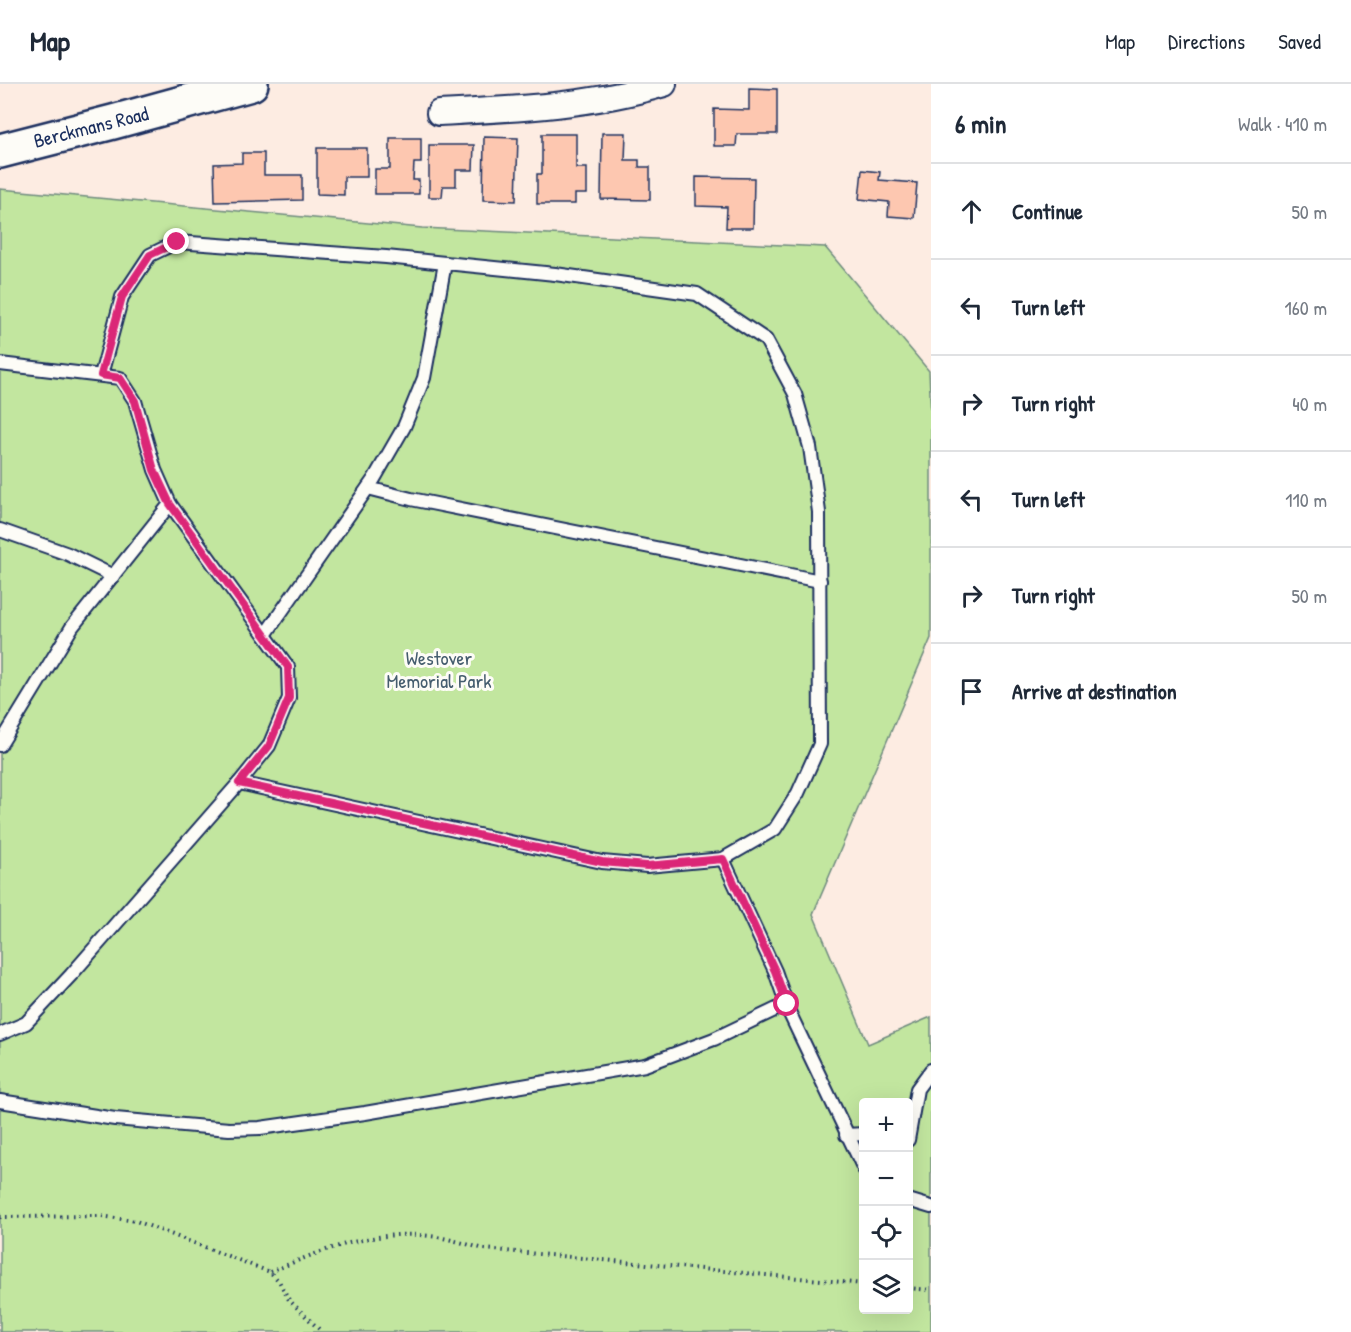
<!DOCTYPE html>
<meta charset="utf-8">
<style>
:root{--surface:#fff;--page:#f2f2f3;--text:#1f2937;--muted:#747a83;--line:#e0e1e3}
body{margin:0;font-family:"Patrick Hand",sans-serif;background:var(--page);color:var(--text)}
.controls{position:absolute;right:18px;bottom:18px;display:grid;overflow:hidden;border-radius:6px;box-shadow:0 6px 24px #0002}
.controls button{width:54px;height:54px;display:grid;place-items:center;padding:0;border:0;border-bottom:2px solid var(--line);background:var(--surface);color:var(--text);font:30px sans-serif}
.stop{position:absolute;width:18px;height:18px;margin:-14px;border:4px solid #db2777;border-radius:50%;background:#fff}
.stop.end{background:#db2777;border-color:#fff;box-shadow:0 2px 6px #0008}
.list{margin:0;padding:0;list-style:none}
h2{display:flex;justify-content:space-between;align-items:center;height:78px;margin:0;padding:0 24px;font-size:26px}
h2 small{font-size:20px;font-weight:400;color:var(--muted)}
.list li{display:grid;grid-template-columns:39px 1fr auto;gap:18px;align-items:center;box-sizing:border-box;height:96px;padding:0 24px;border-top:2px solid var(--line)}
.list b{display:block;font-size:22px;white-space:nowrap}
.list em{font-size:20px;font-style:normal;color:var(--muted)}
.icon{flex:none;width:33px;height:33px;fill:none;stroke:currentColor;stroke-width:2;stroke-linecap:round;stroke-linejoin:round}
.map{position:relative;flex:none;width:931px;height:1248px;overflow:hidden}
header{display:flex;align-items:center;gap:36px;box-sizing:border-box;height:84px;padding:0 30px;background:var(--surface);border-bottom:2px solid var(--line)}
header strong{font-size:28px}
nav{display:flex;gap:33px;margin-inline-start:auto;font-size:21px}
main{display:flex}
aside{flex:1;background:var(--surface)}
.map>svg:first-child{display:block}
</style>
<header>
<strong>Map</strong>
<nav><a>Map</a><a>Directions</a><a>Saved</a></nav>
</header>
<main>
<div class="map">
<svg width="931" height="1248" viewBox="0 0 931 1248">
<rect width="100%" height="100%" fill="#fdece2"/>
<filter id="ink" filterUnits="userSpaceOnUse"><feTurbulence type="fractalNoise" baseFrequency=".0167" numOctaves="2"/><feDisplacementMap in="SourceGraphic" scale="12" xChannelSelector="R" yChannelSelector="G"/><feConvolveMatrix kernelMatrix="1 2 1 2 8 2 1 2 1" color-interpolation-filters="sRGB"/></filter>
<g filter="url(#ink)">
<path fill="#c2e69f" stroke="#6e8a7e" stroke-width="1.5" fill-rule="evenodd" d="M0,105L422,144L825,163L929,287L931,332V554L813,830L868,960L931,933V1248H0ZM864,1018H908V1226H864Z"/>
<g fill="#fdc7b0" stroke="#1b2f5e" stroke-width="1.5">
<path d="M749,4L777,5V50H737L736,62H714V25L749,26Z"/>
<path d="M602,49H626L625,76H639V83H650V116L601,115Z"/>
<path d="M542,50H576V84H587V110H575V120H537V90H542Z"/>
<path d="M484,53L518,54L516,117L483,116Z"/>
<path d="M390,54H421V79H414L413,96H419V110H375V85H390Z"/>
<path d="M429,61H474L473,86H456V102H443L442,113H429Z"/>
<path d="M317,64H367V93H344V111L317,110Z"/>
<path d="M242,69H264V91H302V116L215,118L214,80L242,79Z"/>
<path d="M862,86L880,88L879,96L917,99L914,134L888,132L889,118L859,115Z"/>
<path d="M696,93L754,94L753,144H726L727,123L696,122Z"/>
</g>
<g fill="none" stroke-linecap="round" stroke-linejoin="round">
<defs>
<g id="lane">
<path d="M0,280L120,294L135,317L155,386L170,420L288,583L289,614L269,662L239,699L71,891L26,939L0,950"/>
<path d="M101,291L122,213L150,171L177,158L386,173L555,190L697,210L766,256L795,310L810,363L819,428L820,660L798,709L775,745L723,775L647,782L602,778L239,699"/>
<path d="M368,404L411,415L820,497"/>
<path d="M0,446L68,470L113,492"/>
<path d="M265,551L374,395L404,343L424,294L445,179"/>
<path d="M0,661L72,543L170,420"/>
<path d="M723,775L775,887L790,930L864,1085"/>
<path d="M0,1017L115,1035L229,1045L260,1044L365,1029L645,981L714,955L787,920"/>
<path d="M846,1051L864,1050"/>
<path d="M908,1056L917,1005L931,986"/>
<path d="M908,1116L931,1123"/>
</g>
<path id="street" d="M439,29C516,25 590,22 664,0"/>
<path id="secondary" d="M0,67L113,38L251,0"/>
</defs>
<use href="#lane" stroke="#1b2f5e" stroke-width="16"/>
<use href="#street" stroke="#1b2f5e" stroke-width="28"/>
<use href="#secondary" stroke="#1b2f5e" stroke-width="38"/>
<g stroke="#1b2f5e" stroke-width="4" stroke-dasharray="1.5 4.5" stroke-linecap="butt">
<path d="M0,1133L101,1132L136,1137L270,1188L279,1197L289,1216L322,1248"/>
<path d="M270,1188C320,1167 373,1145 430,1152C448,1154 466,1160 484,1165L864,1200"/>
<path d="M908,1204L931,1206"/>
</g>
<use href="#lane" stroke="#fdfcf7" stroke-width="12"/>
<use href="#street" stroke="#fdfcf7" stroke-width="24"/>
<use href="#secondary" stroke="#fdfcf7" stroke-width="33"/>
</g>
</g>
<g fill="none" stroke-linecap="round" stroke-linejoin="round" filter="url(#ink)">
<path stroke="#db2777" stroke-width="8" d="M177,158L150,171L122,213L101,291L120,294L135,317L154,386L170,420L288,583L289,614L269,662L239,699L602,778L647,782L723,775L775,887L787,920"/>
</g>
<g text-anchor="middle" stroke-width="6" stroke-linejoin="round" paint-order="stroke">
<g font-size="20" fill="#1b2f5e" stroke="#fdfcf7">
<text transform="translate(91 43) rotate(-14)" y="7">Berckmans Road</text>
</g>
<g font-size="20" fill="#455d6e" stroke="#fdfcf7">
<text x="439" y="581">Westover<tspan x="439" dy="23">Memorial Park</tspan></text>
</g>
</g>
</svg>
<div class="controls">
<button>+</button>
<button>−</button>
<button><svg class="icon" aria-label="locate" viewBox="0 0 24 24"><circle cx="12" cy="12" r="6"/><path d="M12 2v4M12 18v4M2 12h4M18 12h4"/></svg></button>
<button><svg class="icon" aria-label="layers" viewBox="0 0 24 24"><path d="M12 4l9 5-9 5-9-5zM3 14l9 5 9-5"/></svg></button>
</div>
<div class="stop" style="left:787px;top:920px"></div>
<div class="stop end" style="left:177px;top:158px"></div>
</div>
<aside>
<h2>6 min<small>Walk · 410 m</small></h2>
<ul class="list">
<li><svg class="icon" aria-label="ahead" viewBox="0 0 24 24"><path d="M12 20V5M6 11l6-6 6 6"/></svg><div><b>Continue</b></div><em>50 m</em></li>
<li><svg class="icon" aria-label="left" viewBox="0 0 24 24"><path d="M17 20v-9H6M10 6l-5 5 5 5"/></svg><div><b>Turn left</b></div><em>160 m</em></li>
<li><svg class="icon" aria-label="right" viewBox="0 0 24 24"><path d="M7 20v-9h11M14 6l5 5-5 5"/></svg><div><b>Turn right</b></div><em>40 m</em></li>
<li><svg class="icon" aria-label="left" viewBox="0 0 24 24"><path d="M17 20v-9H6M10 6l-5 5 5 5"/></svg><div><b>Turn left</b></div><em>110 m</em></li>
<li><svg class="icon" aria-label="right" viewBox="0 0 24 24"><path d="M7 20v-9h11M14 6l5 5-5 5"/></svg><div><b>Turn right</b></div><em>50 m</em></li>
<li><svg class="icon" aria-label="arrive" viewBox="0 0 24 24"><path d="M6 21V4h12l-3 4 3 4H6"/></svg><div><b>Arrive at destination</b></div></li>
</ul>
</aside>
</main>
